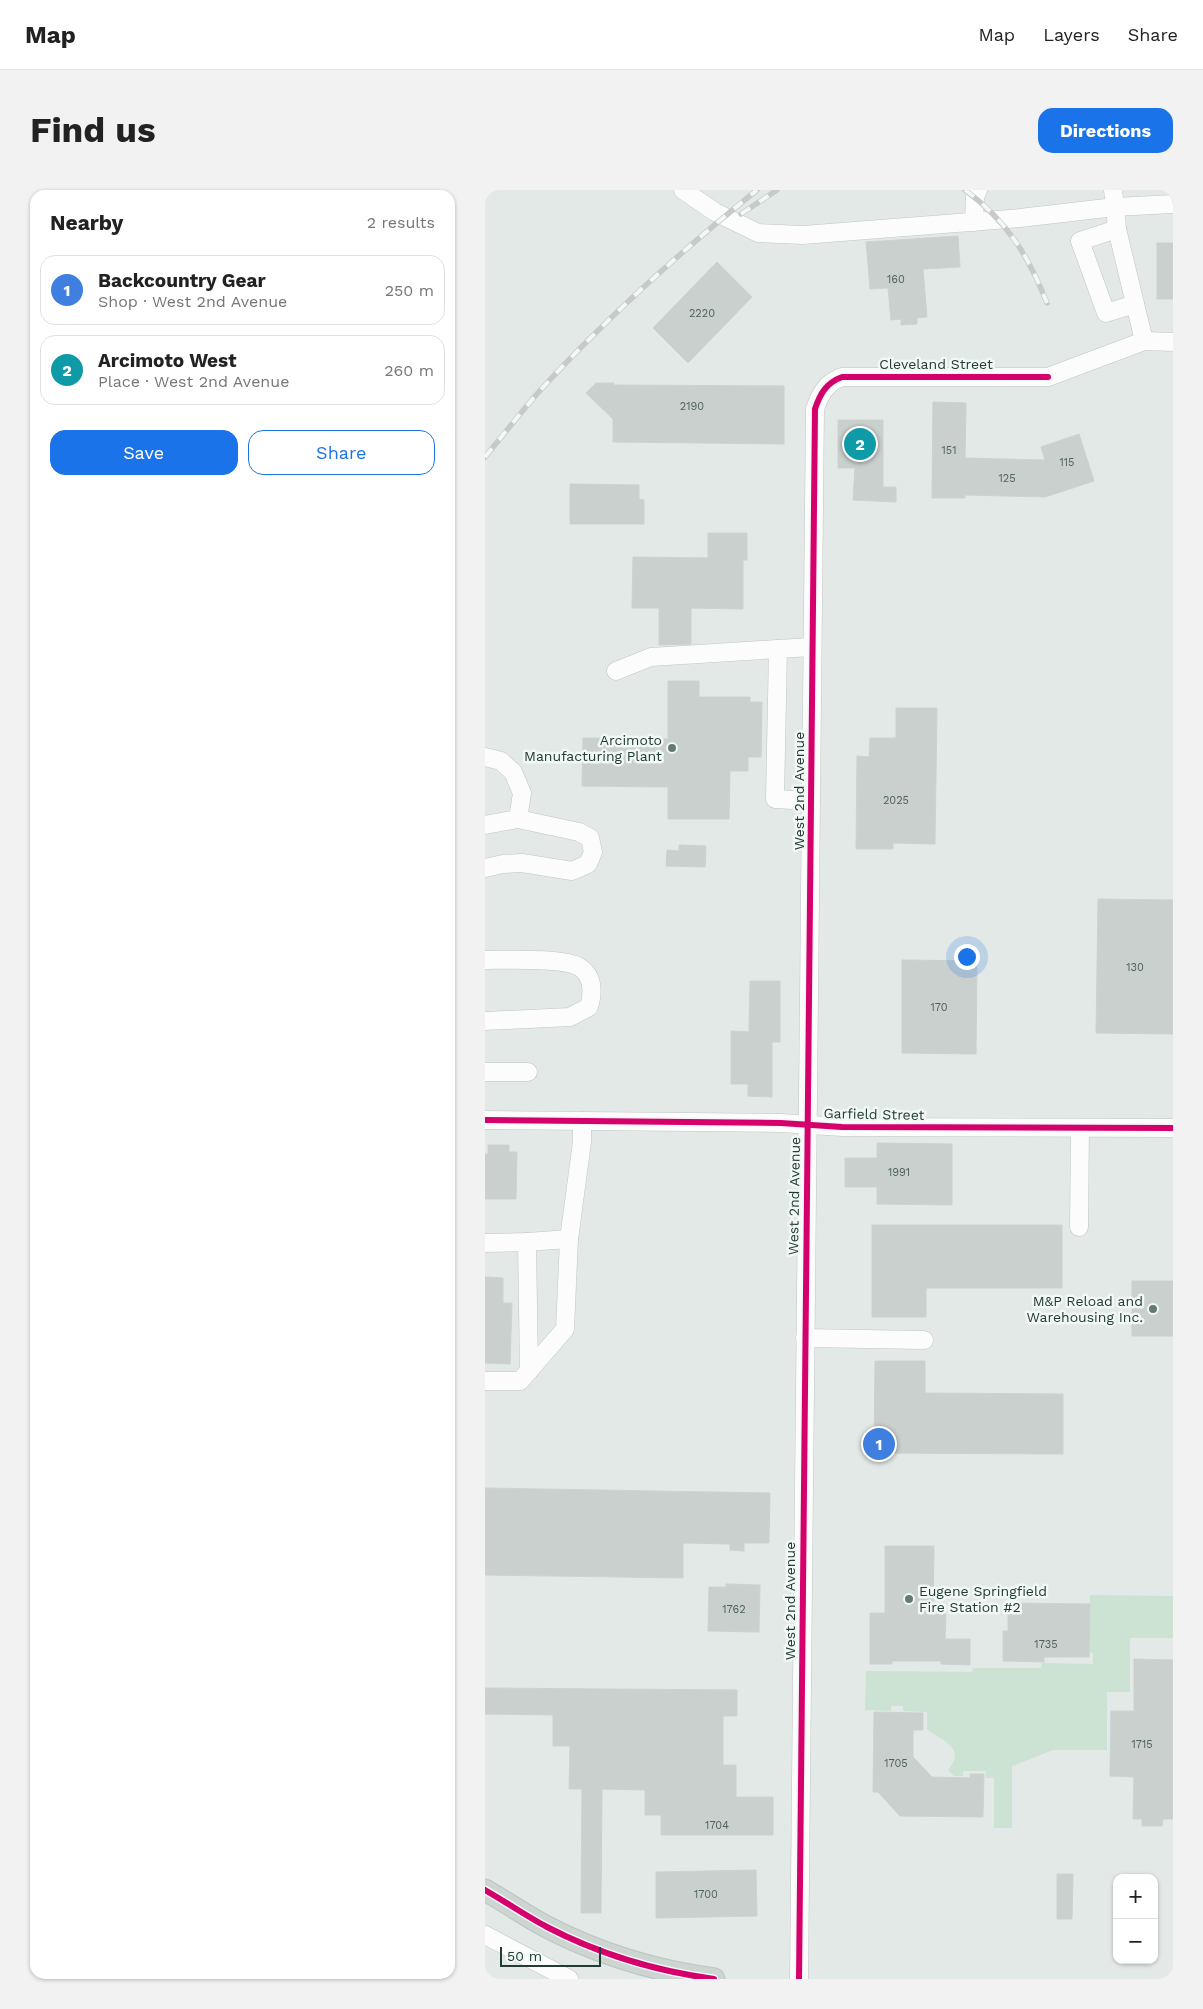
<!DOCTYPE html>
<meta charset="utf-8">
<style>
:root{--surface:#fff;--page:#f2f2f2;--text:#222;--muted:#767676;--line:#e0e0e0;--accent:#1a73e8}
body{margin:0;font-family:"Work Sans",sans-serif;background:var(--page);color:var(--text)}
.controls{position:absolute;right:15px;bottom:15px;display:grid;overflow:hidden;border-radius:10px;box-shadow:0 1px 4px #0004}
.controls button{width:45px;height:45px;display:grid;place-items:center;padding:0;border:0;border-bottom:1px solid var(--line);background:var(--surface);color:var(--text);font:25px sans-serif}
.scale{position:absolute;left:15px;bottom:12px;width:101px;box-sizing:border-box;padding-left:5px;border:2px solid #223c35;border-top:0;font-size:14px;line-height:18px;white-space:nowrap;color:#223c35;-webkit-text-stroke:4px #f1f8f5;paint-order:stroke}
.you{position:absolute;left:481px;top:766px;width:18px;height:18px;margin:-12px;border:4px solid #fff;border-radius:50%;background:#1a73e8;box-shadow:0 0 0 8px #1a73e833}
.badge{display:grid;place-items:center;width:32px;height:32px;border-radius:50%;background:var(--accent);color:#fff;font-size:16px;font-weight:700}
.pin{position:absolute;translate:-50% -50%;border:2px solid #fff;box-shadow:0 1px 5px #0006}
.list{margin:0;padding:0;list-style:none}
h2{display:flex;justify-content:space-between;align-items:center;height:65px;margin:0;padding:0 20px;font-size:21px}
h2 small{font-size:16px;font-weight:400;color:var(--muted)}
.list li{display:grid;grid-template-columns:32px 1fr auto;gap:15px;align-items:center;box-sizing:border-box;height:70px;margin:0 10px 10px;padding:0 10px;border:1px solid var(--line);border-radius:15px}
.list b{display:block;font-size:19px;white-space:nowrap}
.list p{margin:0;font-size:16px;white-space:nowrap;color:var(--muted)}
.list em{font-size:16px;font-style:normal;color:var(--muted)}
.actions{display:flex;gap:10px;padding:15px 20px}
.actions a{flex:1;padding:11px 0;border:1px solid var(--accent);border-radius:15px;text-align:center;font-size:18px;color:var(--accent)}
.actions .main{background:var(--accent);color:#fff}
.map{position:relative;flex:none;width:688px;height:1789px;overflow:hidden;border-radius:15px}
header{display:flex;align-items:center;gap:30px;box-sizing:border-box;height:70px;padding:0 25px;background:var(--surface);border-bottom:1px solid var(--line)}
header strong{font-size:24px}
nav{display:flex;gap:28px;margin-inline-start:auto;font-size:18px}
.intro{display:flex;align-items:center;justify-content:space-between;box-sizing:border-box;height:120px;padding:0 30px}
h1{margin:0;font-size:35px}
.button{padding:12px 22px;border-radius:15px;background:var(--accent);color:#fff;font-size:18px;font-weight:700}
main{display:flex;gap:30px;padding:0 30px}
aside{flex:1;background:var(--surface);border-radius:15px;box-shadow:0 1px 4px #0004}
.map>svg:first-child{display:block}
</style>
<header>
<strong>Map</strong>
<nav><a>Map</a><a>Layers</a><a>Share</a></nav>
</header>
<div class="intro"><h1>Find us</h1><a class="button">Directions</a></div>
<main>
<aside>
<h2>Nearby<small>2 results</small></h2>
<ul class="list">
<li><span class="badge" style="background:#3f7fe0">1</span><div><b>Backcountry Gear</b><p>Shop · West 2nd Avenue</p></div><em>250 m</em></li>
<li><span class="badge" style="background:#0f9aa8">2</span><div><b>Arcimoto West</b><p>Place · West 2nd Avenue</p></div><em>260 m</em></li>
</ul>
<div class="actions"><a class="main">Save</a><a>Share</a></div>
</aside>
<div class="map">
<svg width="688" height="1789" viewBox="0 0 688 1789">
<rect width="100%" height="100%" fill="#e3e9e6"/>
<path fill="#cce2d3" d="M605,1405L688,1406V1448H645V1502H622V1560H568L527,1576V1638H509V1588H501V1581H478V1586H469L463,1580C483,1556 454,1550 442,1539V1522L418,1521V1516H406V1521L380,1520L381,1481L487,1482L488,1478H556L557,1473L608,1474V1463L604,1462Z"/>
<g fill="#cad0ce" stroke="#ccd2cf">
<path d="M473,46L475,77L438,79L442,127L432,128V134L416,135V129L406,130L403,98L385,99L381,52Z"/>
<rect x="672" y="53" width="16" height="56"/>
<path d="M232,72L267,107L203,173L168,138Z"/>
<path d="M111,193H129V195L299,196V254L128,252V229L101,203Z"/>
<path d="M448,212L481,213L480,268L560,270L556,257L594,244L609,291L560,307L480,305V308H447Z"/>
<path d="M353,230H398V297H411V312L368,310L370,278H353Z"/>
<path d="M85,294L154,295V309L159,310V334H85Z"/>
<path d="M223,343H262V370H258V419L206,418V454L174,455V418H147L148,367L223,368Z"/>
<path d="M183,491H214V507H265V512H277L276,567H263V581H245L244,629H183V597L97,596L98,548L183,549Z"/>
<path d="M411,518H452L450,654L408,653V659H371L372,566L384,567L385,548H411Z"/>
<path d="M194,655L221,656L220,677L181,676L182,660L194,661Z"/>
<path d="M613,709L688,710V844L611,843Z"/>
<path d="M417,770L492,771L491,864L417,863Z"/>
<path d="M265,791H295V852H287V907L263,906V894H246V841L264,842Z"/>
<path d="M392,953L467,954V1015L392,1014V997H360V968H392Z"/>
<path d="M3,955H24V962H32L31,1009H0V964H3Z"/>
<path d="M387,1035H577V1098H441V1127H387Z"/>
<path d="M0,1087L18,1088V1113H27L25,1174L0,1173Z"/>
<rect x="647" y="1091" width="41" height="55"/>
<path d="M390,1171H440V1203L578,1204V1264L389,1263Z"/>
<path d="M0,1298L285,1303L284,1353H259V1361L245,1360V1354L198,1353V1388L0,1385Z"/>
<path d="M400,1356H449L448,1424H461L460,1449H485V1475L456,1474V1471H407V1474H385V1423H400Z"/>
<path d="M241,1394L275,1395L274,1442L223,1441L224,1397H241Z"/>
<path d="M523,1413L605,1414L604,1467H559V1472L518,1471V1441H523Z"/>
<path d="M649,1469L688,1470V1629H678L677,1636H657V1629H648L649,1587L625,1586L626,1521H649Z"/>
<path d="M0,1498L252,1500V1526H238V1575H251V1607H288V1645H176V1625H160V1600L117,1599L116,1723H96L97,1599H84L85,1556H68V1525L0,1524Z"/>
<path d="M389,1522L438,1523V1540H428V1567L447,1587L485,1588V1584H499L498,1627L415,1626L393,1602H388Z"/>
<path d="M271,1680L272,1726L171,1728V1682Z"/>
<path d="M572,1684H588L587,1729H572Z"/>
</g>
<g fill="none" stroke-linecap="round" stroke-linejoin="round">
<defs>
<g id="minor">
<path d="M198,0L230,22L273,43L318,45L535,28L630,17L632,39L659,151L563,187H357C341,193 335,204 330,219L314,1789"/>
<path d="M628,0L630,17L688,14"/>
<path d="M489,32L490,7L493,0"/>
<path d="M632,39L595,51L621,123L650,114"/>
<path d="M659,151L688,152"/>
<path d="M131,481L166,467L293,459"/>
<path d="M0,567L16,571L28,582L37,603L33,629L0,635"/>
<path d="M326,611L290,609L293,459L327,457"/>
<path d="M0,678L18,674L37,673L87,681L103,674L108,662L105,648L94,642L33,629"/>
<path d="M0,770C20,770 82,767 96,778C109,788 108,803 104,817L85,827L0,831"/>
<path d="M0,882H43"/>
<path d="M0,930L296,933L357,937L688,938"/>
<path d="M594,1037L595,938"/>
<path d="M0,1053L42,1052"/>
<path d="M320,1148L439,1150"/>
<path d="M44,1181L42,1052L84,1049"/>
<path d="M0,1191H35L80,1139L84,1049L97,952V931"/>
<path d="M0,1745L84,1789"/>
</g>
<path id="major" d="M0,1700C21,1712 41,1726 62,1737C114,1764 171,1781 229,1789"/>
</defs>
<use href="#minor" stroke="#c0c6c3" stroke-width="19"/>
<use href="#major" stroke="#bcc5c2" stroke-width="23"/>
<use href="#minor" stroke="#fbfcfb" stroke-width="18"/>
<use href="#major" stroke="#cdd5d3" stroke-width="21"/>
<defs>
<g id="rail">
<path d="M480,0C522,31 543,65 562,113"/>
<path d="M256,24L292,0"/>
<path d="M0,267C17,246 34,225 51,205C117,132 195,62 272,0"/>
</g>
</defs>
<use href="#rail" stroke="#c7cac9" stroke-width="5.5"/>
<use href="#rail" stroke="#f1f8f5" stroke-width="4" stroke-dasharray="11" stroke-linecap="butt"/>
<defs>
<g id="cycleway">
<path d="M0,930L296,933L357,937L688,938"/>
<path d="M0,1700C21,1712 41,1726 62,1737C114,1764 171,1781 229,1789"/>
<path d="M314,1789L330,219C335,204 341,193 357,187H563"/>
</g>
</defs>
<use href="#cycleway" stroke="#f1f8f5" stroke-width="9"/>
<use href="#cycleway" stroke="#d6006c" stroke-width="6"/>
</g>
<g fill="#667973" stroke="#f1f8f5" stroke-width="2">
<circle cx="187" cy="558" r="5"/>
<circle cx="668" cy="1119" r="5"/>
<circle cx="424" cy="1409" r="5"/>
</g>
<g text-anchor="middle" stroke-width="5" stroke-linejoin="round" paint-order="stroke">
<g font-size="11" fill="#4d625c">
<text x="411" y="93">160</text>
<text x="217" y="127">2220</text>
<text x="207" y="220">2190</text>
<text x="464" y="264">151</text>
<text x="582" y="276">115</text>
<text x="522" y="292">125</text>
<text x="411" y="614">2025</text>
<text x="650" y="781">130</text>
<text x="454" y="821">170</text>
<text x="414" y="986">1991</text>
<text x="249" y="1423">1762</text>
<text x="561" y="1458">1735</text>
<text x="657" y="1558">1715</text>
<text x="411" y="1577">1705</text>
<text x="232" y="1639">1704</text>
<text x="221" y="1708">1700</text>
</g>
<g font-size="14" fill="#223c35" stroke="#f1f8f5">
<text x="451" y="179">Cleveland Street</text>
<text transform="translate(314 601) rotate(-90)" y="5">West 2nd Avenue</text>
<text transform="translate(389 924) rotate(1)" y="5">Garfield Street</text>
<text transform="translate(309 1006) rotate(-89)" y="5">West 2nd Avenue</text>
<text transform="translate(305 1411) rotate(-90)" y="5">West 2nd Avenue</text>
</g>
<g font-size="14" fill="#223c35" stroke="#f1f8f5" text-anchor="end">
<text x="177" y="555">Arcimoto<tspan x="177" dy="16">Manufacturing Plant</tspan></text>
<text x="658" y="1116">M&amp;P Reload and<tspan x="658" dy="16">Warehousing Inc.</tspan></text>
<text x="434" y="1406" text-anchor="start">Eugene Springfield<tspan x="434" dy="16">Fire Station #2</tspan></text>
</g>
</g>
</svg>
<div class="controls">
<button>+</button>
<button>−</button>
</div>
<div class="scale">50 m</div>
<div class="you"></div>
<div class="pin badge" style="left:394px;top:1254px;background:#3f7fe0">1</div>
<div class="pin badge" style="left:375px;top:254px;background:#0f9aa8">2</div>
</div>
</main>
